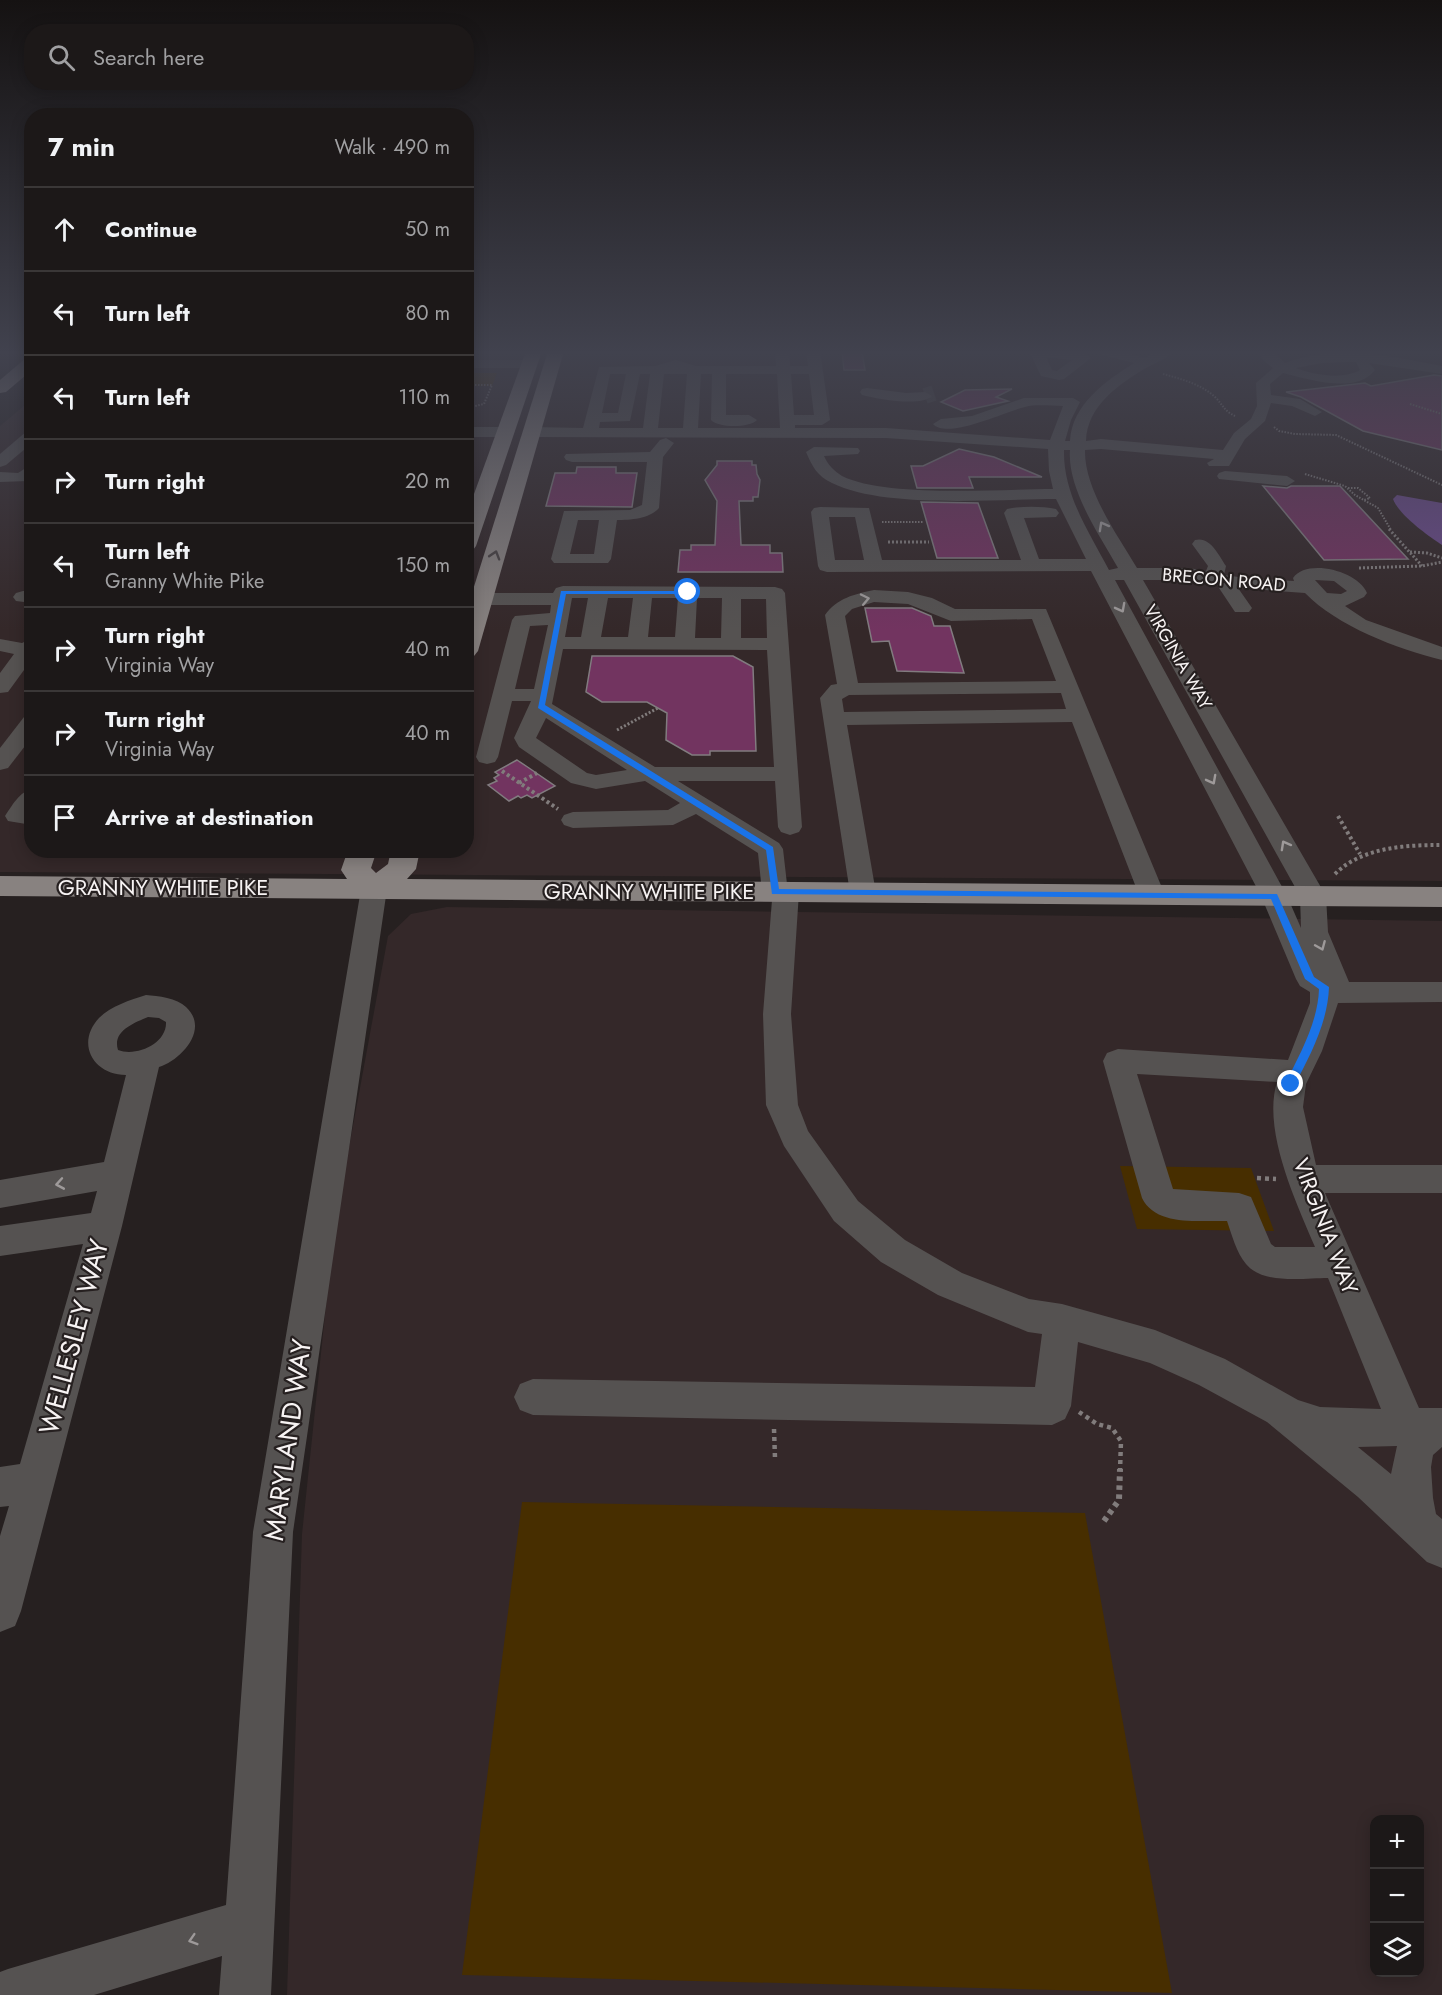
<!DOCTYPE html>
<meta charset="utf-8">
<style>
:root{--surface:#1c1818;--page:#292525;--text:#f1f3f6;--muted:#a0a0a2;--line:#3a3737}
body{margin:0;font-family:Jost,sans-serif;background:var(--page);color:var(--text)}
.controls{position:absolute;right:18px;bottom:18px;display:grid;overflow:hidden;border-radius:12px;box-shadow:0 3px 15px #0003}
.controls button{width:54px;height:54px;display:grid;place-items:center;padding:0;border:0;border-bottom:2px solid var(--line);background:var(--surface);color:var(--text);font:30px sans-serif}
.stop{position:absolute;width:18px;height:18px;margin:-14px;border:4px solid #1a73e8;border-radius:50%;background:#fff}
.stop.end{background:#1a73e8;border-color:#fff;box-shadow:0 2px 6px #0008}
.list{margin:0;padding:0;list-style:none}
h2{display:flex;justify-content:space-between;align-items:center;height:78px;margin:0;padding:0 24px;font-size:26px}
h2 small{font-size:20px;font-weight:400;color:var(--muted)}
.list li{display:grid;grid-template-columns:39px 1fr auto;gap:18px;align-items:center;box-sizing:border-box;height:84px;padding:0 24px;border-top:2px solid var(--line)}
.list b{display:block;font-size:22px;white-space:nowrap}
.list p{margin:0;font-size:20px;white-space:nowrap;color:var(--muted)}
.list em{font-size:20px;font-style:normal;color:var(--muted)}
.icon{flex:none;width:33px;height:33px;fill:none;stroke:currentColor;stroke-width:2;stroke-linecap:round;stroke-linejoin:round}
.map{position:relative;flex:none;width:1442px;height:1995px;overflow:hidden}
.search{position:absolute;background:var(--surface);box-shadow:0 3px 15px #0003;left:24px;top:24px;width:450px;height:66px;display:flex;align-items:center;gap:15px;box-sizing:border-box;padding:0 21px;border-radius:24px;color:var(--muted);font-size:22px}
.panel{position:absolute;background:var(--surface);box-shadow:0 3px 15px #0003;left:24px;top:108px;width:450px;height:750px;border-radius:24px}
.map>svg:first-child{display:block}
</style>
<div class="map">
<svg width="1442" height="1995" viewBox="0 0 1442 1995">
<rect width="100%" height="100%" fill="#262020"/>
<g fill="#342829" fill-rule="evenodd">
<path d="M467,351H1442V881L0,872V426L31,400L32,850H466Z"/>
<path d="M447,907L1442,921V1995H287L302,1534L334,1229L388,936L411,914ZM1374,1820H1420V1972H1374Z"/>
</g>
<g fill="#472e00">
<path d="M466,373H497L492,386H467Z"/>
<path d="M1120,1166L1251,1168L1274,1231L1137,1229Z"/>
<path d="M522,1502L1085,1513L1172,1993L462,1975Z"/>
</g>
<path fill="#6b4b8a" d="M1397,495L1442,503V545C1428,536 1398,514 1393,499Z"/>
<g fill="#723460" stroke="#817b7f" stroke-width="1.5">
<path d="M842,351L862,352L865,370H844Z"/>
<path d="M1434,375L1442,376V450L1363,431L1301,397L1286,392L1365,383L1371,386Z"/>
<path d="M1012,389L996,397L1008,401L963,411L941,402L965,390Z"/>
<path d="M959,449L994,457L1042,477H969L973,488H917L911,466H923Z"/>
<path d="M717,461H752V465H756L757,474L760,480L758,497H753V501H739L741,545H770V553H782L783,572H678L680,550H691V545H715L717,501L705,480L717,465Z"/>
<path d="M577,467H616V473H637L632,507L546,506L555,473H576Z"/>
<path d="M1263,486L1287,488L1291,486H1340L1408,559L1324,560Z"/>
<path d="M921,502L978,503L998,558H937Z"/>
<path d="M865,608H912L931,616L934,626H950L964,673L897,671L889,641L872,642Z"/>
<path d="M592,656H733L753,667L756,751H710V755H692L666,740L667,713L647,702H602L586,692Z"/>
<path d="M517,760L529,768L555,786L532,798L527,795L521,798L518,796L509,801L488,785L497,781L494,778L499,775L495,772Z"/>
</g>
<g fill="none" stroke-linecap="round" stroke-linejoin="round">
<path stroke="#454040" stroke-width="16" stroke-dasharray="16 8" stroke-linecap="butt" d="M925,396L934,393"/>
<g stroke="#817c7c" stroke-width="2" stroke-dasharray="1.5 1.5" stroke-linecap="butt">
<path d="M1163,374C1181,379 1201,384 1215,397C1223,405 1224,411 1235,416"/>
<path d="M466,385H492L484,404L466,408"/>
<path d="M1410,404L1442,414"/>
<path d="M1274,427L1279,431L1295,434L1336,435L1442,485"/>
<path d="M1305,474L1345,486L1355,495L1378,508L1391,530"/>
<path d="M1348,488H1358L1370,498L1364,500"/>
<path d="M882,522H923"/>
</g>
<g stroke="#817c7c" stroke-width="3" stroke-dasharray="2 2" stroke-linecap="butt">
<path d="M1389,529L1422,566"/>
<path d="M888,542H929"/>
<path d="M1410,552L1427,553L1442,558"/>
<path d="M1359,568L1422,566L1442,562"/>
<path d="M617,730L658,708"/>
</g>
<g stroke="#817c7c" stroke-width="4" stroke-dasharray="3 3" stroke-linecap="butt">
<path d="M502,771L558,809"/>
<path d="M519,783L537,773"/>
<path d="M1338,816L1360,854"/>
<path d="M1335,874C1362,847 1406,845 1442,845"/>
</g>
<g stroke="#817c7c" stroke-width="4.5" stroke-dasharray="4 4" stroke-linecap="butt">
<path d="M1257,1178L1276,1179"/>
<path d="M1079,1412L1097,1424L1112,1428L1121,1441L1120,1471"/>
<path d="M774,1429L775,1458"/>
</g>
<path stroke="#817c7c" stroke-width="6" stroke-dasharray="4.5 4.5" stroke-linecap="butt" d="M1104,1521L1119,1500L1120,1469"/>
<g fill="#555251" fill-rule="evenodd">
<path d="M775,351H789L790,366H808L806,351H820L830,420L822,425H795V428H886L1050,440L1063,406C1051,406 1036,404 1025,407C1006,411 948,440 933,424L941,419L972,416L1024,398H1073L1080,402L1071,420L1065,441H1070C1072,404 1106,381 1134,363L1099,354L1097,351H1120L1145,358L1157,351H1174C1167,359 1155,363 1146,368C1119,384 1087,406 1086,441L1101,439L1223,450L1234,433L1251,419L1257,406L1256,383L1273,368L1264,361L1258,351H1272L1285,363C1334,344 1392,356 1442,366V374L1369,363L1375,370C1356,395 1308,379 1283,373L1270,384L1271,395L1300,399L1322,412L1315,416L1292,406L1271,403L1265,421L1245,439L1229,466H1209L1207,463L1214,459L1101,449L1085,450C1084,489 1118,536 1137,568H1189L1206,571L1208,566L1192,544L1195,540C1210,536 1218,554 1226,566L1224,575L1246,578L1294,581L1293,578C1307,558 1358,571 1367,593L1364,597L1345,606L1366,620L1442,647V660C1397,649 1337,626 1305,593L1238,588L1252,608L1249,612H1235L1217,585L1189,580H1143L1326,896L1328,932L1349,982H1442V1002L1338,1003L1322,1051L1306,1084L1303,1107L1316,1165H1442V1193H1325L1419,1408H1442V1447L1433,1455L1431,1467L1433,1498L1436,1514L1442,1519V1568L1427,1562L1358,1497L1267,1422L1199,1385L1150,1363L1078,1342L1071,1406L1065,1419L1052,1425L533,1415L520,1410L514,1397L520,1384L533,1379L1035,1387L1042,1334L1028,1332L938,1295L881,1262L834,1221L784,1146L766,1105L763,1014L772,900L766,898L762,892L758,853L696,814L673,825L573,828L564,825L561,820L564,815L573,812L668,810L680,803L645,781L596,789L571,783L519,747L514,738L531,701H512L498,757L495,762L487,764L479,762L476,757L512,620L515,616L550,613L551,605H466V593H553L556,588L563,586L775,587L782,589L785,593L802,827L799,832L790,835L781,832L778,827L775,781H678L779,843L783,849L787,884L795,886L799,892L791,1014L798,1105L808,1131L858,1201L905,1240L962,1273L1029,1299L1062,1304L1155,1330L1225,1359L1298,1400L1320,1407L1381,1409L1328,1278C1304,1278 1263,1285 1246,1264C1236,1252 1232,1235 1227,1221C1200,1220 1156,1227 1142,1198L1103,1061L1107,1053L1118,1049L1288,1060L1310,1003V992L1300,986L1296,979L1261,896L1091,571L827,572L820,570L818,566L811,512L814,508L820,507L869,508L882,560H1021L1004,513L1007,509C1021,506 1042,506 1056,509L1059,513L1056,517L1024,518L1039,559H1086L1056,499C996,499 884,509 832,483C817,476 812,466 806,452L814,447L858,448L860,451L858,454L824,456C828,465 834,471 842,476C886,498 1001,489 1053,489L1049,471L1048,449L886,438L532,437L524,432L532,427L583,428L599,367L655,366L676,360L696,366H776ZM1348,362H1356L1360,370C1343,380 1314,375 1296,368L1322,363ZM610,374H626L618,413H602ZM640,374H650L643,428H599L600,422L630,421ZM664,374H687L683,428H658ZM701,374H712L711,420C719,428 749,428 757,420L749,415H726V374H777L780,428H698ZM791,374H809L814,415H794ZM1064,450H1070C1067,489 1100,536 1118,568L1109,570C1089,532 1063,494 1064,450ZM829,517H855L864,560H835ZM1115,580H1124L1300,896L1301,928L1287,896ZM1315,580L1334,581L1347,591L1341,594L1327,593ZM572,598H588L581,637H565ZM608,598H633L628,637H601ZM652,598H678L675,637H648ZM697,598H722L721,638H695ZM741,599H766L767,638H741ZM548,625L534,689H515L530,626ZM563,649L767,650L774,767H655L552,704ZM546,718L627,770L596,775L587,773L536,738ZM1137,1074L1277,1082C1262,1130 1296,1202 1315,1247H1275L1271,1244L1251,1197L1239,1193L1173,1189ZM1397,1446L1391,1474L1358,1447Z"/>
<path d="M1029,351C1044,351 1081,348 1091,358L1064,379L1059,380L1041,376ZM1046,357L1072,360L1057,371L1052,370Z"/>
<path d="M466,360H529L536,364L529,368H466Z"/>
<path d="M867,388L906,393L925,392L932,396C922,407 877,399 862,395L860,392L862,389Z"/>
<path d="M466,427H506L514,432L506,437H466Z"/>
<path d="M32,430V443L6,465L0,467V454L27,431Z"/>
<path d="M666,438L674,443L663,457L659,508C649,519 630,520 617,520L611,559L608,563H554L551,559L564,511L630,510L642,505L647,462H572L566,460L564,457L566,454L650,452L660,440ZM578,520H599L594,554H570Z"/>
<path d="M32,464V478L28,481L0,482V472L18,473Z"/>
<path d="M1225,471L1287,476L1295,481L1287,486L1219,479L1217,476L1219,473Z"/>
<path d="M874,590L908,592L932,598L955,609H1046L1165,895L1161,901L1152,904L1143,901L1139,895L1072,722L847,725L876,893L872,899L863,902L854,899L850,893L820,698L831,685L837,684L825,615C837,598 855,594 874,590ZM874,602L908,604L951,621L1032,619L1056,681L858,683L845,616L852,609ZM1061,693L1066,709L844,712L842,699L849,695Z"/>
<path d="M23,591H32V603L16,601L13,597L16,593Z"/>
<path d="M32,638V659L8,692L0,693V673L14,654L0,651V639L22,643Z"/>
<path d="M32,716V737L8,768L0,770V748L24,717Z"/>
<path d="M32,789V825L8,821L5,816C12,806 19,792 32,789Z"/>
<path d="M374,880L383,883L387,889L293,1532L271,1995H219L222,1956L94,1995H0V1972L8,1969L226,1905L253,1532L361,889L365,883Z"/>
<path d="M146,995C158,996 177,998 186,1007C210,1029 181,1060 159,1067L122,1226L21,1611L15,1626L0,1632V1536L9,1506L0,1507V1467L20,1464L83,1244L0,1256V1226L91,1213L97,1191L0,1208V1180L104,1162L126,1075C94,1075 75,1044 99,1018C111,1006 130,1000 146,995ZM148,1017L159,1018L166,1022C167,1044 136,1057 118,1050C112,1031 134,1023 148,1017Z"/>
</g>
<g fill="#888280" fill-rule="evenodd">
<path d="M526,351H542L476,546L473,550L466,552V516Z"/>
<path d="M548,351H564L478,651L474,656L466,658V612Z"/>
<path d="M32,356V370L6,392L0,393V380L26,358Z"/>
<path d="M348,850H377L371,868L376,873L388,864L391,850H420L416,869L407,879L1442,887V907L0,896V876L347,879L341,870Z"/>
</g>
</g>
<defs><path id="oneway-chevron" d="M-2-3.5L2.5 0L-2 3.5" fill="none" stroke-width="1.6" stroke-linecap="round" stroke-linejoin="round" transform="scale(1.5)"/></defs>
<g stroke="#9e9a9a">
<use href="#oneway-chevron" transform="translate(1103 526) rotate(-119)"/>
<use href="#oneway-chevron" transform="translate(865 599) rotate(-12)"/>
<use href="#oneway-chevron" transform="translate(1121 608) rotate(62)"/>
<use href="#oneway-chevron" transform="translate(1212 780) rotate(62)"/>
<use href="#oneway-chevron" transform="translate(1285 845) rotate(-119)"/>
<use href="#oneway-chevron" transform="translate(1321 946) rotate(67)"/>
<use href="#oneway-chevron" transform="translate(60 1184) rotate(170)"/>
<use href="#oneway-chevron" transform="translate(193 1940) rotate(163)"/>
</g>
<use stroke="#484242" href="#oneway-chevron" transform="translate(495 555) rotate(-73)"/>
<linearGradient id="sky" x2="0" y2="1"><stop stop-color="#151212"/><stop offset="0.56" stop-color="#41424e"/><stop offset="1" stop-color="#41424e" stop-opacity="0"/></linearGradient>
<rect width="1442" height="630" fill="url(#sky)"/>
<path fill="#1a73e8" d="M561,591H690L688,594H566L545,705L773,847L779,889L1277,894L1314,977L1329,987C1328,1022 1310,1056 1294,1086H1287L1285,1084C1300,1054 1318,1022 1319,989L1305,979L1271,899L772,894L766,850L538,708Z"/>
<g text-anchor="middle" stroke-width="4.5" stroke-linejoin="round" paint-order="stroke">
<g font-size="18" fill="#f7f3f3" stroke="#262020">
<text transform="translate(1224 580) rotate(5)" y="6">BRECON ROAD</text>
<text transform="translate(1178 657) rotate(60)" y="6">VIRGINIA WAY</text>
</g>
<g font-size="22" fill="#f7f3f3" stroke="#262020">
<text x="163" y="895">GRANNY WHITE PIKE</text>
<text x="649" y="899">GRANNY WHITE PIKE</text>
<text transform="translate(1326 1226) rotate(69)" y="8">VIRGINIA WAY</text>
</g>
<g font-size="27" fill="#f7f3f3" stroke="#262020">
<text transform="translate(74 1337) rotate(-75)" y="9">WELLESLEY WAY</text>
<text transform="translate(288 1440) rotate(-82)" y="9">MARYLAND WAY</text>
</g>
</g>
</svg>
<div class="controls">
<button>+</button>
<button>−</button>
<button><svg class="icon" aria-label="layers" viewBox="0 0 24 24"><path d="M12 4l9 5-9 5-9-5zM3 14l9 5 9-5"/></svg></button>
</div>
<div class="stop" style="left:688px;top:592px"></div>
<div class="stop end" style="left:1291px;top:1084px"></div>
<div class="search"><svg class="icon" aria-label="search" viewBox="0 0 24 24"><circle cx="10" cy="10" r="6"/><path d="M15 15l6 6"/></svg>Search here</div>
<section class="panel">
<h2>7 min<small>Walk · 490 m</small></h2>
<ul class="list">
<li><svg class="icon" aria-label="ahead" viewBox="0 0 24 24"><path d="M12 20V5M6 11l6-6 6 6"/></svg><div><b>Continue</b></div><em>50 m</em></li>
<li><svg class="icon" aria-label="left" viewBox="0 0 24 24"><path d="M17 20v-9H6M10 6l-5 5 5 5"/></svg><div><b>Turn left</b></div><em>80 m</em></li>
<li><svg class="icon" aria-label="left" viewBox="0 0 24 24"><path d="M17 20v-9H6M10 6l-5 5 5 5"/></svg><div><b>Turn left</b></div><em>110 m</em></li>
<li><svg class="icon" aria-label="right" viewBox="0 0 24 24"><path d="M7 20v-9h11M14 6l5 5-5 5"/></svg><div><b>Turn right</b></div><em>20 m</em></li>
<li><svg class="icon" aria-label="left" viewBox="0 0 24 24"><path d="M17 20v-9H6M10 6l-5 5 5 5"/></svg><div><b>Turn left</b><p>Granny White Pike</p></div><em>150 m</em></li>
<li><svg class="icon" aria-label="right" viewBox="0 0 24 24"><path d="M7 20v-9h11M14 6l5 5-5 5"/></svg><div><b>Turn right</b><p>Virginia Way</p></div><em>40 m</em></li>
<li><svg class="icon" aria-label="right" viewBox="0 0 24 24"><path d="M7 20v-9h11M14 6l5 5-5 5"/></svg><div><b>Turn right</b><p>Virginia Way</p></div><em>40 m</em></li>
<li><svg class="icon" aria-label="arrive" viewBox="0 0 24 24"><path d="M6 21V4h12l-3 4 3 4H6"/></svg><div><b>Arrive at destination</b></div></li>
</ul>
</section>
</div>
